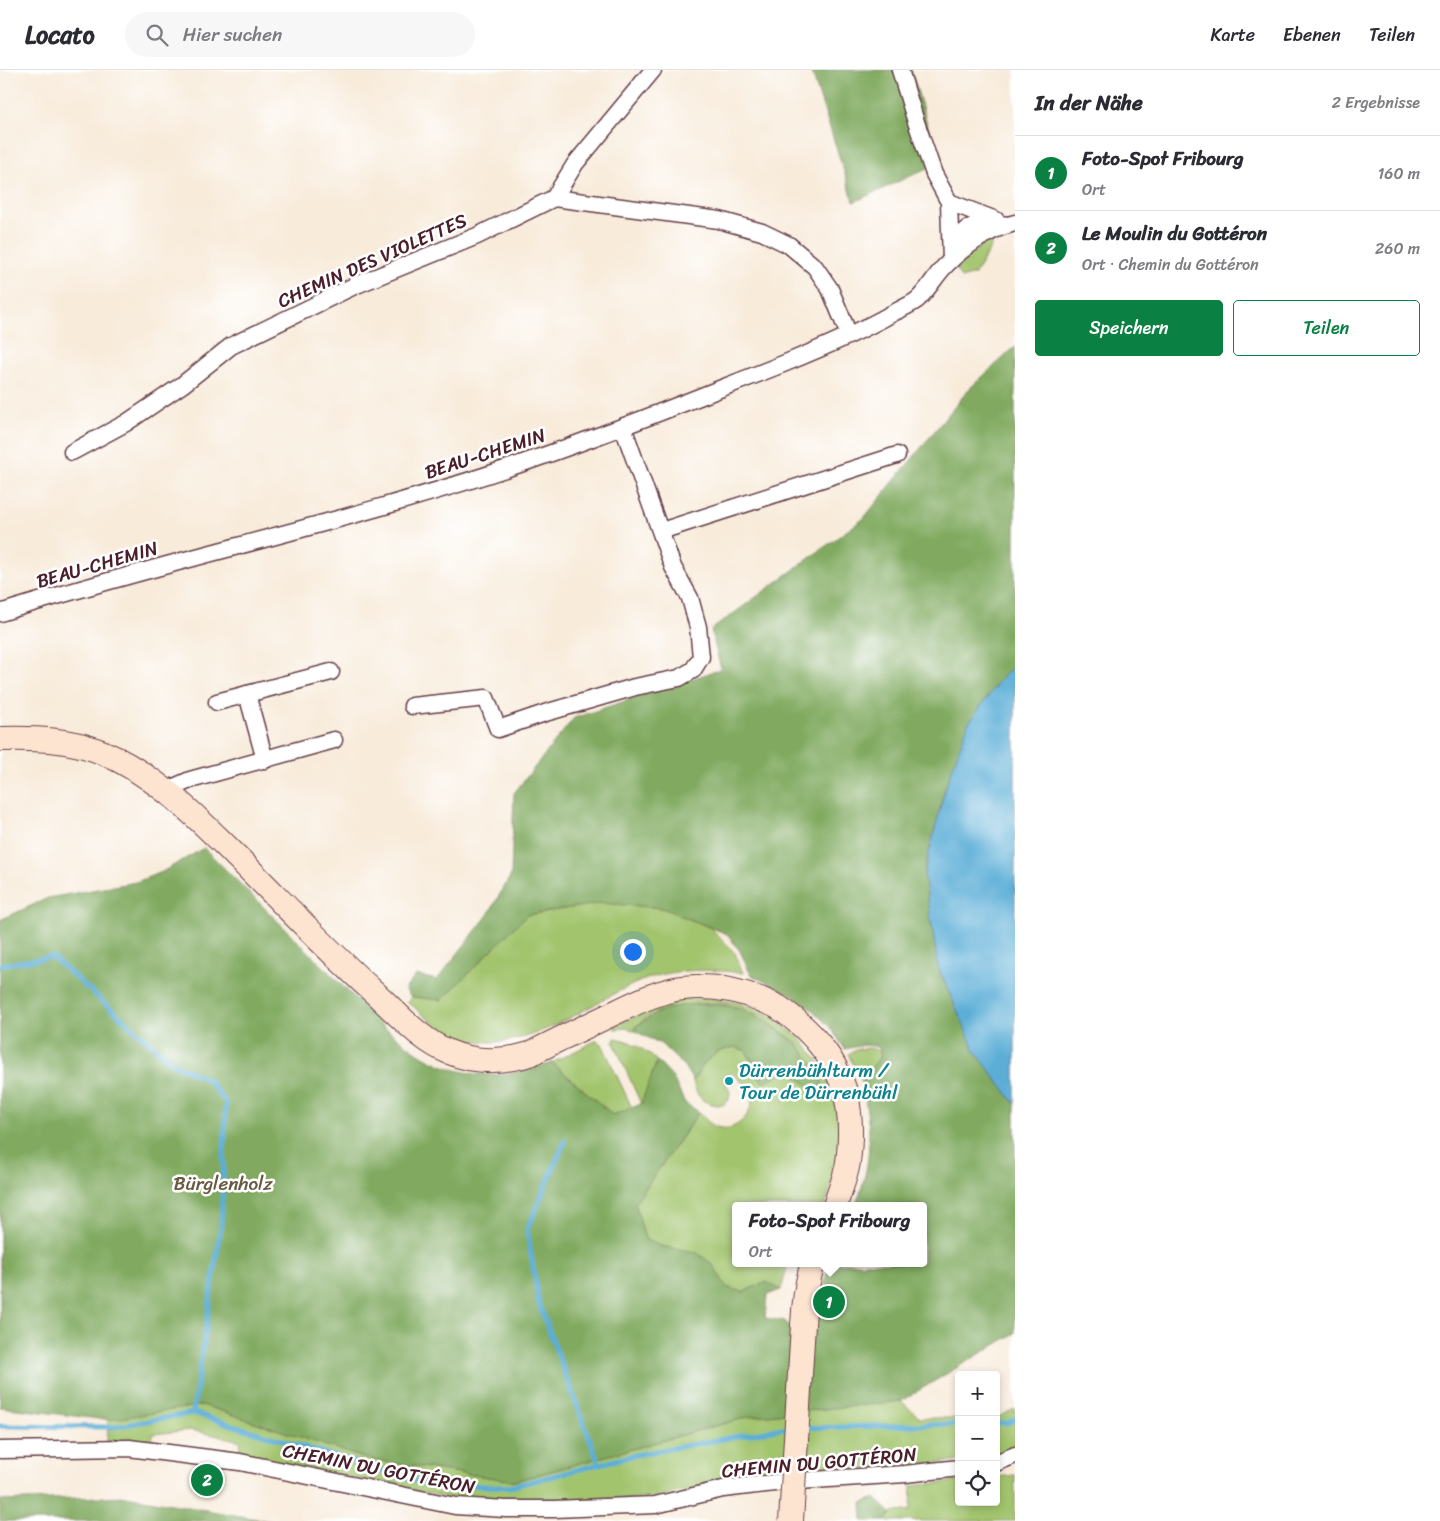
<!DOCTYPE html>
<html lang="de">
<meta charset="utf-8">
<style>
:root{--surface:#fff;--page:#f7f7f7;--text:#2b2b33;--muted:#7c7c81;--line:#e1e1e2;--accent:#0b8043}
body{margin:0;font-family:Sriracha,sans-serif;background:var(--page);color:var(--text)}
.controls{position:absolute;right:15px;bottom:15px;display:grid;overflow:hidden;border-radius:5px;box-shadow:0 2px 8px #0003}
.controls button{width:45px;height:45px;display:grid;place-items:center;padding:0;border:0;border-bottom:1px solid var(--line);background:var(--surface);color:var(--text);font:25px sans-serif}
.you{position:absolute;left:632px;top:881px;width:18px;height:18px;margin:-12px;border:4px solid #fff;border-radius:50%;background:#1a73e8;box-shadow:0 0 0 8px #1a73e833}
.badge{display:grid;place-items:center;width:32px;height:32px;border-radius:50%;background:var(--accent);color:#fff;font-size:16px;font-weight:700}
.pin{position:absolute;translate:-50% -50%;border:2px solid #fff;box-shadow:0 1px 5px #0006}
.popup{position:absolute;left:732px;top:1132px;width:195px;height:65px;box-sizing:border-box;display:grid;place-content:center;border-radius:5px;background:var(--surface);filter:drop-shadow(0 1px 4px #0005);font-size:16px;white-space:nowrap;color:var(--muted)}
.popup b{font-size:19px;color:var(--text)}
.popup::after{content:'';position:absolute;left:50%;top:100%;margin-left:-10px;border:10px solid transparent;border-top-color:var(--surface)}
.list{margin:0;padding:0;list-style:none}
h2{display:flex;justify-content:space-between;align-items:center;height:65px;margin:0;padding:0 20px;font-size:21px}
h2 small{font-size:16px;font-weight:400;color:var(--muted)}
.list li{display:grid;grid-template-columns:32px 1fr auto;gap:15px;align-items:center;box-sizing:border-box;height:75px;padding:0 20px;border-top:1px solid var(--line)}
.list b{display:block;font-size:19px;white-space:nowrap}
.list p{margin:0;font-size:16px;white-space:nowrap;color:var(--muted)}
.list em{font-size:16px;font-style:normal;color:var(--muted)}
.actions{display:flex;gap:10px;padding:15px 20px}
.actions a{flex:1;padding:11px 0;border:1px solid var(--accent);border-radius:5px;text-align:center;font-size:18px;color:var(--accent)}
.actions .main{background:var(--accent);color:#fff}
.icon{flex:none;width:28px;height:28px;fill:none;stroke:currentColor;stroke-width:2;stroke-linecap:round;stroke-linejoin:round}
.map{position:relative;flex:none;width:1015px;height:1451px;overflow:hidden}
header{display:flex;align-items:center;gap:30px;box-sizing:border-box;height:70px;padding:0 25px;background:var(--surface);border-bottom:1px solid var(--line)}
header strong{font-size:24px}
nav{display:flex;gap:28px;margin-inline-start:auto;font-size:18px}
.search{width:350px;height:45px;background:var(--page);display:flex;align-items:center;gap:12px;box-sizing:border-box;padding:0 18px;border-radius:28px;color:var(--muted);font-size:19px}
main{display:flex}
aside{flex:1;background:var(--surface)}
.map>svg:first-child{display:block}
</style>
<header>
<strong>Locato</strong>
<div class="search"><svg class="icon" aria-label="search" viewBox="0 0 24 24"><circle cx="10" cy="10" r="6"/><path d="M15 15l6 6"/></svg>Hier suchen</div>
<nav><a>Karte</a><a>Ebenen</a><a>Teilen</a></nav>
</header>
<main>
<div class="map">
<svg width="1015" height="1451" viewBox="0 0 1015 1451">
<rect width="100%" height="100%" fill="#fff"/>
<filter id="ink" filterUnits="userSpaceOnUse"><feTurbulence type="fractalNoise" baseFrequency=".02" numOctaves="2"/><feDisplacementMap in="SourceGraphic" scale="10" xChannelSelector="R" yChannelSelector="G"/><feConvolveMatrix kernelMatrix="1 2 1 2 8 2 1 2 1" color-interpolation-filters="sRGB"/></filter>
<filter id="wash" filterUnits="userSpaceOnUse"><feTurbulence type="fractalNoise" baseFrequency=".0096" numOctaves="4" result="noise"/><feDisplacementMap in="SourceGraphic" scale="20" xChannelSelector="R" yChannelSelector="G"/><feGaussianBlur stdDeviation="1.12" result="paint"/><feColorMatrix in="noise" values="0 0 0 0 0 0 0 0 0 0 0 0 0 0 0 0 0 1.4 0 .05"/><feComposite in="paint" operator="in"/></filter>
<g filter="url(#wash)">
<rect width="100%" height="100%" fill="#f8ebda"/>
<g fill="#a2c46d" stroke="#76724c">
<path d="M991,170V177L975,204L961,208L956,199L983,174Z"/>
<path d="M601,833L662,838L711,858L735,883L743,903C709,899 674,898 641,911C582,935 522,992 454,965C436,958 422,944 407,931L411,927L442,930L527,845Z"/>
<path d="M683,929H714L741,933L771,946L800,968L822,996L836,1034L840,1066L839,1086L825,1136H735V1193H788L781,1220L766,1212L743,1222L726,1217L713,1195L696,1182L660,1176L645,1169L635,1133L699,1042C705,1049 712,1057 721,1058C738,1061 756,1041 751,1024C748,1016 739,1010 732,1003L723,1007L730,1022L729,1030L723,1035C704,1035 697,1029 693,1011L704,993L718,982L734,977L746,981L763,1013L797,973C780,960 762,947 742,939C722,930 683,933 663,940C653,943 644,950 636,956L635,961L627,958L615,959L613,957L659,936Z"/>
<path d="M615,968C632,971 644,979 657,991L641,1034L614,973Z"/>
<path d="M597,970L602,974L632,1038L613,1045L552,993Z"/>
<path d="M871,978L880,982L881,986L861,1011L848,984L858,979Z"/>
<path d="M901,1331L920,1348H959V1391L858,1400L738,1408L661,1427L560,1435L454,1429L238,1384L241,1371L191,1360L153,1364L152,1374L107,1372L108,1350L203,1335L367,1389L515,1411L748,1347Z"/>
<path d="M1015,1339V1376L996,1385V1348Z"/>
<path d="M1015,1405V1451H886L891,1443L911,1440L912,1416L959,1411V1432H996V1407Z"/>
</g>
<g fill="#81aa60" stroke="#666446">
<path d="M811,0H911L939,93L854,132Z"/>
<path d="M1015,277V596L1002,607L968,654L945,719L924,803L938,897L975,981L1015,1034V1263L901,1331L748,1347L515,1411L367,1389L203,1335L108,1350L0,1337V850L48,828L136,812L162,802L204,778L386,959C396,966 405,974 414,980C457,1010 504,1010 552,993L613,1045L641,1034L657,991L673,1008L685,1033L699,1042L635,1133L645,1169L660,1176L696,1182L713,1195L726,1217L743,1222L766,1212L781,1220L767,1225L765,1248L785,1251L798,1266L809,1267L819,1246L831,1241L834,1223L824,1213L831,1193H923V1136H855C873,1094 872,1055 861,1011L881,986L879,978C867,972 857,977 845,979L829,956L812,940L789,923L753,906L749,901L740,881L727,864L662,838L601,833L527,845L442,930L411,927L405,919L416,905L437,910L488,845L511,805L514,723L574,648L721,599L711,560L863,449L969,319Z"/>
<path d="M714,934L740,938L767,952L797,973L816,998L827,1023L825,1027L787,1000L763,1013L746,981L734,977L718,982L704,993L693,1011L684,996L661,974L635,961L636,956L661,941L684,935Z"/>
<path d="M126,1426L269,1451H0V1431Z"/>
<path d="M875,1428L891,1443L886,1451H863L862,1433Z"/>
</g>
<path fill="#5caed7" stroke="#536681" d="M1015,596V1034L975,981L938,897L924,803L945,719L968,654L1002,607Z"/>
<g fill="none" stroke-linecap="round" stroke-linejoin="round">
<g stroke="#5caed7" stroke-width="5">
<path d="M0,895L52,887L175,995L208,1010L226,1033L221,1157L193,1343"/>
<path d="M565,1071L527,1160L539,1234L599,1394"/>
<path d="M996,1353H1008L1015,1349"/>
<path d="M0,1356L113,1357L193,1343L422,1413L510,1417L635,1385L783,1358H791"/>
<path d="M802,1358L959,1354"/>
</g>
</g>
</g>
<g filter="url(#ink)">
<g fill="none" stroke-linecap="round" stroke-linejoin="round">
<defs>
<g id="street">
<path d="M900,0L916,52L934,104L949,132L951,190"/>
<path d="M554,128L719,150L762,162L789,175L815,197L830,219L849,265"/>
<path d="M949,132L996,150"/>
<path d="M953,182C961,151 981,152 1008,155"/>
<path d="M72,382L126,353L182,315L231,276L354,216L477,166L554,128L575,94L653,0"/>
<path d="M661,461L897,385"/>
<path d="M0,543C172,489 349,452 520,394C609,364 696,328 783,294C820,279 858,263 893,243C901,239 910,235 917,230C928,220 935,206 945,196C963,177 989,159 1015,153"/>
<path d="M247,624L265,690"/>
<path d="M217,632L331,602"/>
<path d="M412,636L486,628L498,659L545,643L635,617L679,608L693,600L701,587L698,557L690,528L673,497L623,357"/>
<path d="M165,721L190,710L334,670"/>
<path d="M0,1380L129,1378L240,1392L455,1436L506,1439H554L655,1435L723,1419L783,1412L905,1404L959,1398"/>
<path d="M996,1393L1015,1385"/>
</g>
<g id="secondary">
<path d="M0,669C35,668 71,669 104,683C157,706 200,750 240,790C285,835 328,881 375,923C398,944 420,970 449,982C475,993 503,992 530,984C557,970 585,957 612,944C635,933 658,921 683,918C710,915 735,919 760,929C766,932 773,934 778,937C814,961 845,998 849,1043C851,1059 850,1076 848,1092C846,1107 839,1122 835,1136"/>
<path d="M803,1255C804,1233 806,1214 813,1193"/>
</g>
</defs>
<use href="#street" stroke="#643e45" stroke-width="19"/>
<use href="#secondary" stroke="#643e45" stroke-width="26"/>
<use href="#street" stroke="#fff" stroke-width="16"/>
<use href="#secondary" stroke="#fde4d1" stroke-width="24"/>
<defs>
<path id="secondary-bridge" d="M791,1451L803,1255"/>
</defs>
<use href="#secondary-bridge" stroke="#643e45" stroke-width="26" stroke-linecap="butt"/>
<use href="#secondary-bridge" stroke="#fde4d1" stroke-width="24"/>
</g>
</g>
<circle fill="#0f9aa8" stroke="#fff" stroke-width="2" cx="729" cy="1011" r="5"/>
<g text-anchor="middle" stroke-width="5" stroke-linejoin="round" paint-order="stroke">
<g font-size="19" fill="#4a1f2b" stroke="#fff">
<text transform="translate(372 190) rotate(-24)" y="7">CHEMIN DES VIOLETTES</text>
<text transform="translate(485 383) rotate(-18)" y="7">BEAU-CHEMIN</text>
<text transform="translate(97 494) rotate(-16)" y="7">BEAU-CHEMIN</text>
<text transform="translate(819 1392) rotate(-5)" y="7">CHEMIN DU GOTTÉRON</text>
<text transform="translate(379 1398) rotate(11)" y="7">CHEMIN DU GOTTÉRON</text>
</g>
<g font-size="19" fill="#0d838f" stroke="#fff" text-anchor="start">
<text x="739" y="1007">Dürrenbühlturm /<tspan x="739" dy="22">Tour de Dürrenbühl</tspan></text>
</g>
<g font-size="19" fill="#695942" stroke="#fff">
<text x="223" y="1120">Bürglenholz</text>
</g>
</g>
</svg>
<div class="controls">
<button>+</button>
<button>−</button>
<button><svg class="icon" aria-label="locate" viewBox="0 0 24 24"><circle cx="12" cy="12" r="6"/><path d="M12 2v4M12 18v4M2 12h4M18 12h4"/></svg></button>
</div>
<div class="you"></div>
<div class="pin badge" style="left:829px;top:1232px">1</div>
<div class="popup"><b>Foto-Spot Fribourg</b>Ort</div>
<div class="pin badge" style="left:207px;top:1410px">2</div>
</div>
<aside>
<h2>In der Nähe<small>2 Ergebnisse</small></h2>
<ul class="list">
<li><span class="badge">1</span><div><b>Foto-Spot Fribourg</b><p>Ort</p></div><em>160 m</em></li>
<li><span class="badge">2</span><div><b>Le Moulin du Gottéron</b><p>Ort · Chemin du Gottéron</p></div><em>260 m</em></li>
</ul>
<div class="actions"><a class="main">Speichern</a><a>Teilen</a></div>
</aside>
</main>
